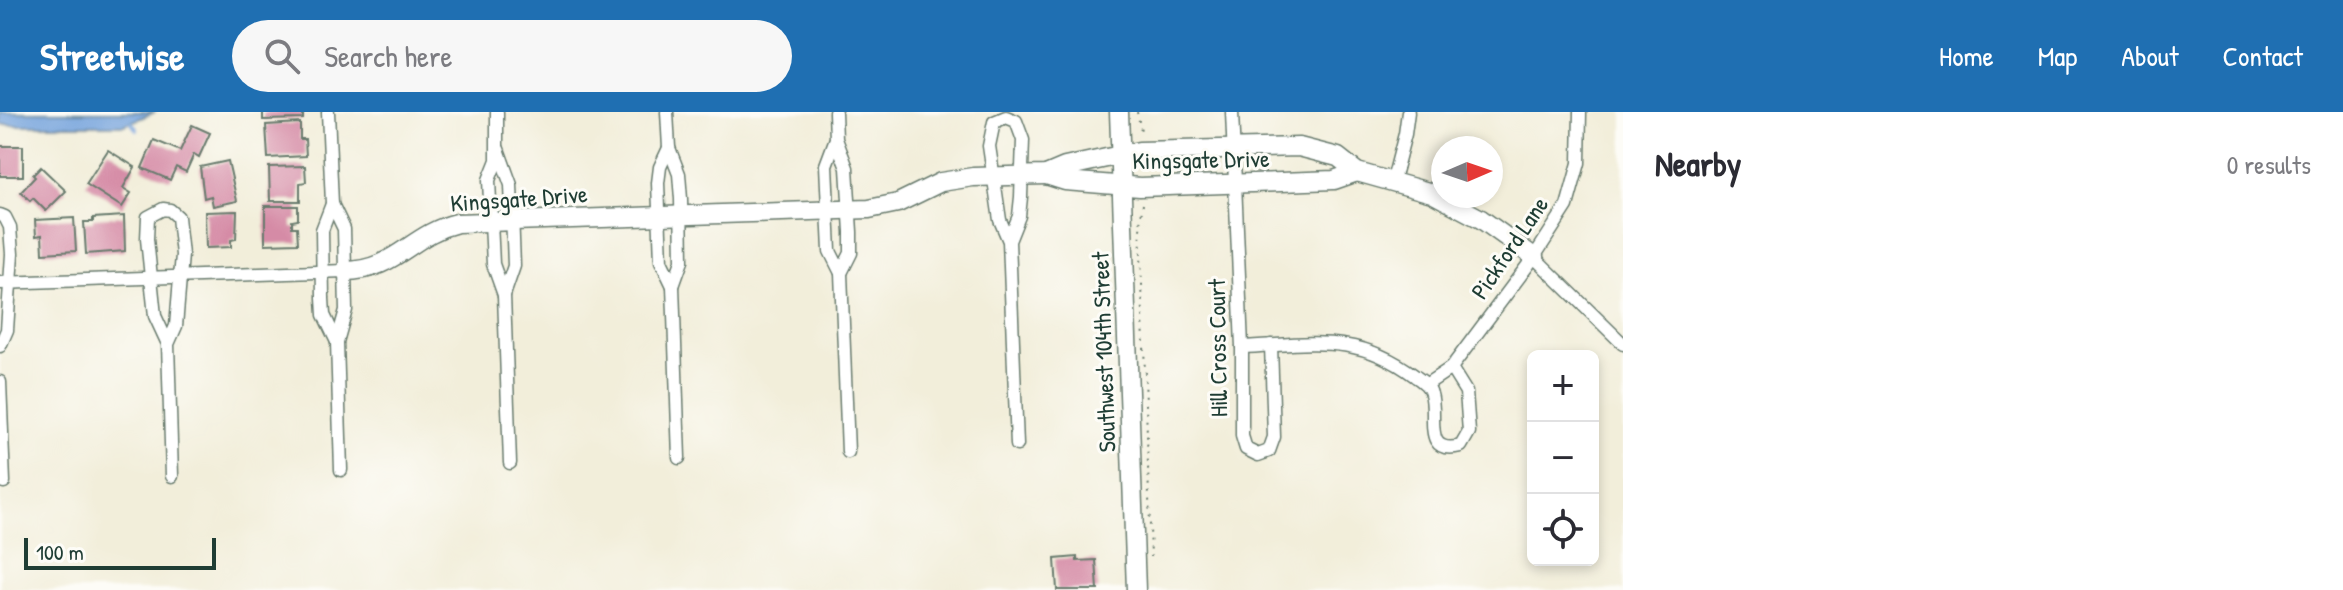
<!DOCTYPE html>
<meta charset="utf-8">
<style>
:root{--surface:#fff;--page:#f7f7f7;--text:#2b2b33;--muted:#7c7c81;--line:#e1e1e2;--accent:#1f6fb2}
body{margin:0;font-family:"Patrick Hand",sans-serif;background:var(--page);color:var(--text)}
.controls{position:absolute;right:24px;bottom:24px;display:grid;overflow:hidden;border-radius:12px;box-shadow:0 4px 12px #0003}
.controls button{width:72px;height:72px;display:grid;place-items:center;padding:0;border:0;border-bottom:2px solid var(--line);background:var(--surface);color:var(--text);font:40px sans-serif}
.compass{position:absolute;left:1431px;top:24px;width:72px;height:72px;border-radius:50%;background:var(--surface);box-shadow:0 4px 12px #0003;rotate:88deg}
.scale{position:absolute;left:24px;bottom:20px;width:192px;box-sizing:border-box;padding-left:8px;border:4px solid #1f3d34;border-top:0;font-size:22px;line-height:28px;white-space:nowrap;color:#1f3d34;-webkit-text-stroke:6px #fdfcf7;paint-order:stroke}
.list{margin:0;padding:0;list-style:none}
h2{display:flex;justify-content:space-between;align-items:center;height:104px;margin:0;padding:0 32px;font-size:34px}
h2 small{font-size:26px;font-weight:400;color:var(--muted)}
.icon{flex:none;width:44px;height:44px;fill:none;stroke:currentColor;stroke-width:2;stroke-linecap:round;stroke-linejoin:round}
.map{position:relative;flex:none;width:1623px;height:478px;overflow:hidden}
header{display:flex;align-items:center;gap:48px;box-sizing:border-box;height:112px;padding:0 40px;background:var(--accent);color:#fff}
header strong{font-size:38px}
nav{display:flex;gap:44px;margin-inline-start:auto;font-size:28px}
.search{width:560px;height:72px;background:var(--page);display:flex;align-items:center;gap:20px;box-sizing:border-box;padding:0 28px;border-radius:44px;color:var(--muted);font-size:30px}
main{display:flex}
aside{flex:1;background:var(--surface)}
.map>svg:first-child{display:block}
</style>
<header>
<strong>Streetwise</strong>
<div class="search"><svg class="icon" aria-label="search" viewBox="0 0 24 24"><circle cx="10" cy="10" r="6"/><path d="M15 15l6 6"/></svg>Search here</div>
<nav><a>Home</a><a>Map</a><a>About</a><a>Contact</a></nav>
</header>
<main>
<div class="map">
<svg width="1623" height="478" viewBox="0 0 1623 478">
<rect width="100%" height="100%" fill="#fdfcf7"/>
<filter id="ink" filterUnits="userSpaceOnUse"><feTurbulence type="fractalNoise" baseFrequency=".0125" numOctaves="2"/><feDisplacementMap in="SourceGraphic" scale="16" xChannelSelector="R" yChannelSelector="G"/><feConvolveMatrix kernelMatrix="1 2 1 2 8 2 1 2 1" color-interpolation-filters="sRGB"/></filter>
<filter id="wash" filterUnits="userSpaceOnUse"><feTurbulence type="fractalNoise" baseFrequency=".006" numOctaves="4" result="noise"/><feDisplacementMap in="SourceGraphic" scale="32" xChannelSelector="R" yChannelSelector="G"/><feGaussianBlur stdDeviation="1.8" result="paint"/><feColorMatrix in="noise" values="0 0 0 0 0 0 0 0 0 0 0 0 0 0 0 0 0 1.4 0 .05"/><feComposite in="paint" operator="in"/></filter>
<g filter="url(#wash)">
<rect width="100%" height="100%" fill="#f2eeda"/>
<path fill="#73a2dc" stroke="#497088" stroke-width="2" d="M0,0H155L124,13H0Z"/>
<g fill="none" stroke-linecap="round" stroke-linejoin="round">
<path stroke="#73a2dc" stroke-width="4" d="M132,11L137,18"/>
</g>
<g id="blocks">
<g fill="#d58ba6">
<path d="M263,0H303V7L263,8Z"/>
<path d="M300,11V27H305L306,44L268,46L266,13Z"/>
<path d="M192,13L210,21L199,45L194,42L186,60L176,55L170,68L142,56L154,28L180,39Z"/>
<rect x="0" y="34" width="23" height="30"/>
<path d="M108,38L135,55L123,76L131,81L122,95L86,72Z"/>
<path d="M228,49L237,89L213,94L211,84L204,86L200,55Z"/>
<path d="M305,54L306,70L300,71V89H270L269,55Z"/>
<path d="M41,55L66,79L46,99L33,86L30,89L21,80L35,65L33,63Z"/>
<path d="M265,94H298V108L292,109V115H297L298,131L265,132Z"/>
<path d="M237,99L236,127L231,128V135L206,136L205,100Z"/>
<path d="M124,104L125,139L86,142L84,110H93V106Z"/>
<path d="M74,106L76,139L43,141L42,123L36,124L35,108Z"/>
<path d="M1077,445V449L1096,448L1098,478H1057L1055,447Z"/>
</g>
</g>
</g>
<g filter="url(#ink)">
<use href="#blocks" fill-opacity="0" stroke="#697b6e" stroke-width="2"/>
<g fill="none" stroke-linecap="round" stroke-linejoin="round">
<defs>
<g id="street">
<path d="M328,0L332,92L322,118L323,186L324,203L337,230"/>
<path d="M497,0V48L489,68L493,152L504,183"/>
<path d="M667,0L669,36L679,62L681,87L682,149L673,174L679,346"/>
<path d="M835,0L836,27L847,56L851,120V141L841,161L848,340"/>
<path d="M1232,0L1242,235V324L1246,337L1258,343L1269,339L1274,325L1271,233"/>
<path d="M835,29L826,53L827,75L830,139L841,161"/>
<path d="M669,36L660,55L658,71L661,149L673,174"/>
<path d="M498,37L511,73L514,154L504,183L510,351"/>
<path d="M1393,68L1405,22L1408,0"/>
<path d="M332,92L344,117L346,198L337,230L341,358"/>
<path d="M0,103L5,105L10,115L12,142L7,218L0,234"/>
<path d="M1009,129L1019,104L1021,85L1023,28L1016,9L1006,5L994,10L989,34L1000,108L1009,129L1017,333"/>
<path d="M1534,145L1623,232"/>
<path d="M0,171L345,159"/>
<path d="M168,232L176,214L182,143L178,105L170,98L163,97L148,105L147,127L155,204L168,232L172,364"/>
<path d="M1242,235C1310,232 1357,220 1415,264C1422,269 1429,273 1431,282C1438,303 1421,344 1461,334L1469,320L1466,280L1451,256"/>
<path d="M0,270L4,370"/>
<path d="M1427,272L1451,256L1534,145L1567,94L1579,51L1580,0"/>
</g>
<g id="secondary">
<path d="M1119,0L1136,478"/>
<path d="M1046,63L1065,69L1140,75L1334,68L1357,60"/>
<path d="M345,159C395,159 411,122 457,111L869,97L898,91L941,70L973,65L1046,63L1065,55L1139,39L1299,35L1338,45L1357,60L1432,81L1481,107L1534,145"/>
</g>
</defs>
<use href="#street" stroke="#697b6e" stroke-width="15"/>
<use href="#secondary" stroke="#697b6e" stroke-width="21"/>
<g stroke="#697b6e" stroke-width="2" stroke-dasharray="2 6" stroke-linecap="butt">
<path d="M1137,0L1142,23"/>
<path d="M1143,92L1140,111L1151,445"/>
</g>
<use href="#street" stroke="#fff" stroke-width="12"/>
<use href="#secondary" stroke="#fff" stroke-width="18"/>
</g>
</g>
<g text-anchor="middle" stroke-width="6" stroke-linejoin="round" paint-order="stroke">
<g font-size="24" fill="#1f3d34" stroke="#fdfcf7">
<text transform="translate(1201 48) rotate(-1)" y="8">Kingsgate Drive</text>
<text transform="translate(519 87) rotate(-4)" y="8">Kingsgate Drive</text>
<text transform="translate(1510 136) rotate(-56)" y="8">Pickford Lane</text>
<text transform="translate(1218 236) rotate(-91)" y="8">Hill Cross Court</text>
<text transform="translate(1104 240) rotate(-92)" y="8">Southwest 104th Street</text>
</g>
</g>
</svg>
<div class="controls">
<button>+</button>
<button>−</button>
<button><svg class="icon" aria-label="locate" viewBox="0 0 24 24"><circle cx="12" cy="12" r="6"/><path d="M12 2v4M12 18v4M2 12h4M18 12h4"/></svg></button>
</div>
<svg class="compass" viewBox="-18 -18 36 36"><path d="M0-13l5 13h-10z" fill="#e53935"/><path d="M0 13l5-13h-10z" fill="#7c7c81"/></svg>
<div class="scale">100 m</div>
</div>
<aside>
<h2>Nearby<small>0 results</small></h2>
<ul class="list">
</ul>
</aside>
</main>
